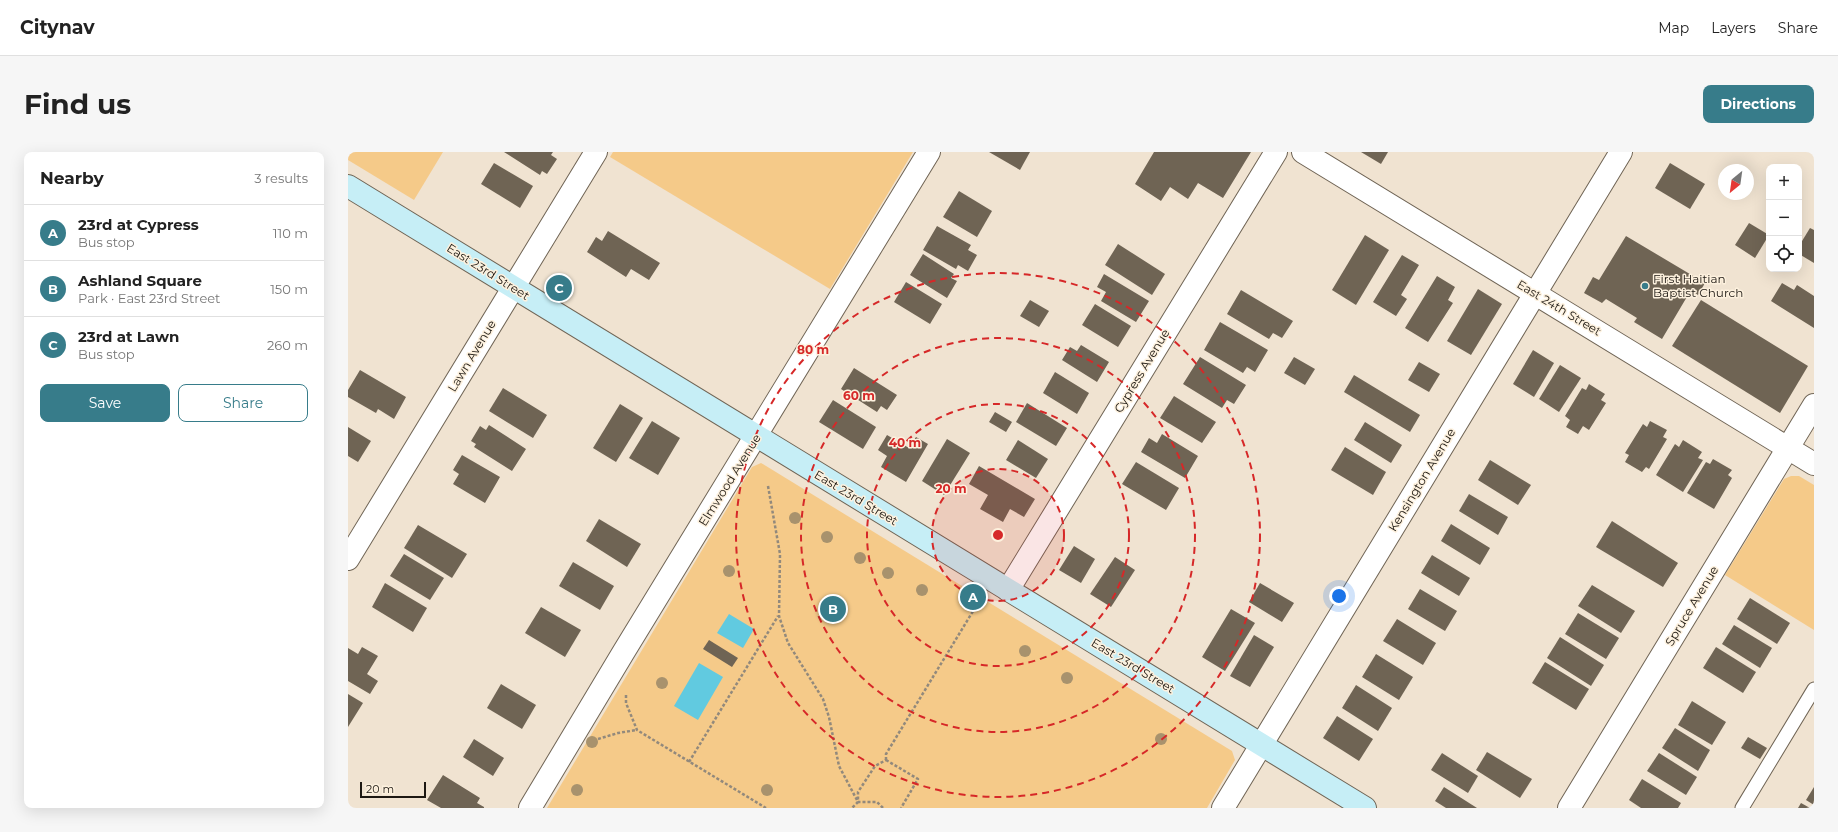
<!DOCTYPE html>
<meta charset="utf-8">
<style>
:root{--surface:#fff;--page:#f6f6f6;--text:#222;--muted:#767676;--line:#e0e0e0;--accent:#377c8a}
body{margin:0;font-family:Montserrat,sans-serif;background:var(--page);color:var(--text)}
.controls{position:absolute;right:12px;top:12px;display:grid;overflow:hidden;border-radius:8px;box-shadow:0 4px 16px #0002}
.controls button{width:36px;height:36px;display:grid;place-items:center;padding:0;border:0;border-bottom:1px solid var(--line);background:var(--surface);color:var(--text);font:20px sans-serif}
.compass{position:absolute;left:1370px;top:12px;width:36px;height:36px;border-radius:50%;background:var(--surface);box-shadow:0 4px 16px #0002;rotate:209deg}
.scale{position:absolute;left:12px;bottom:10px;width:66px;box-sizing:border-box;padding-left:4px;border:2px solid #1d1812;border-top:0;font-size:11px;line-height:14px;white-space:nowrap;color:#1d1812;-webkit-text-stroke:3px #fdf1de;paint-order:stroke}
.you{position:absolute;left:991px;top:444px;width:14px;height:14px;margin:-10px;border:3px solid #fff;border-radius:50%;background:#1a73e8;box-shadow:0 0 0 6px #1a73e833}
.badge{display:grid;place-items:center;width:26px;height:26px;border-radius:50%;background:var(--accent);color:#fff;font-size:13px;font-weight:700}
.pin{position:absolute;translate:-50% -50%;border:2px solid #fff;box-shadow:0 1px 4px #0006}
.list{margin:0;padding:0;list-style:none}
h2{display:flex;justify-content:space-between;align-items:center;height:52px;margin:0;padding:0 16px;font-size:17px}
h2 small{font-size:13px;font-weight:400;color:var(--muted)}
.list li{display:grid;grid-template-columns:26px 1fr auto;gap:12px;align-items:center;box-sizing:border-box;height:56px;padding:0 16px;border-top:1px solid var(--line)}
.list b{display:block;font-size:15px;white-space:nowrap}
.list p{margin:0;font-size:13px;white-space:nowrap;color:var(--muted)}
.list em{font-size:13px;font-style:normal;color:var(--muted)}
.actions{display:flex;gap:8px;padding:12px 16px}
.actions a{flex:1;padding:9px 0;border:1px solid var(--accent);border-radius:8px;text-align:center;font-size:14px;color:var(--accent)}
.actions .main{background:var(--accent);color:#fff}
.icon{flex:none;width:22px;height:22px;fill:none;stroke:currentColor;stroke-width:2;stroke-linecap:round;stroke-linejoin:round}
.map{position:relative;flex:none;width:1466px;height:656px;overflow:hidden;border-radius:8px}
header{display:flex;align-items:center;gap:24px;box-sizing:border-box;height:56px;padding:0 20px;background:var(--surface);border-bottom:1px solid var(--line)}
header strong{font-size:19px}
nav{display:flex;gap:22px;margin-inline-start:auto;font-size:14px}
.intro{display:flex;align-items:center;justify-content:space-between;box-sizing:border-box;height:96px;padding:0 24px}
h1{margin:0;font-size:28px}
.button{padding:10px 18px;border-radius:8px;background:var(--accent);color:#fff;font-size:14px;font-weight:700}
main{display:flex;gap:24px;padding:0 24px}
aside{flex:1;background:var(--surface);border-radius:8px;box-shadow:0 4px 16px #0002}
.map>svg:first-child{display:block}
</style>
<header>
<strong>Citynav</strong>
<nav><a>Map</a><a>Layers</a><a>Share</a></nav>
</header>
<div class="intro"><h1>Find us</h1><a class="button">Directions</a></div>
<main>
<aside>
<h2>Nearby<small>3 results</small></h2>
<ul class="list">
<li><span class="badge">A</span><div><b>23rd at Cypress</b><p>Bus stop</p></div><em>110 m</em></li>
<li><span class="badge">B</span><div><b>Ashland Square</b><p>Park · East 23rd Street</p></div><em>150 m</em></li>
<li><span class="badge">C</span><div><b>23rd at Lawn</b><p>Bus stop</p></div><em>260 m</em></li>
</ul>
<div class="actions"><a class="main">Save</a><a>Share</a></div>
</aside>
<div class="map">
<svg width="1466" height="656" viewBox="0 0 1466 656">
<rect width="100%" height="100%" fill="#f0e3d1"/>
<g fill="#f5ca89">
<path d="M0,0H95L66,48L0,8Z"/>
<path d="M265,0H565L482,137L262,5Z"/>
<path d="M413,311L884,599L887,608L859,656H199L404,315Z"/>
<path d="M1443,324H1451L1466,333V478L1377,423L1436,327Z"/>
</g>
<g fill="#61cae0">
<path d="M381,462L406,477L395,496L369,481Z"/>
<path d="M351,511L375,525L350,568L326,554Z"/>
</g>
<g fill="#6f6454">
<path d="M156,0H205L203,3L209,7L199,22L194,19L192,23Z"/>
<path d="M641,0H682L672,18Z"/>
<path d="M806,0H903L875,46L850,31L840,47L822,35L813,49L787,32Z"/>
<path d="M1013,0H1040L1033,12Z"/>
<path d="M146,11L185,34L172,56L133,32Z"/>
<path d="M1322,11L1357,32L1342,57L1307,36Z"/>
<path d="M611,39L644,59L629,85L595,65Z"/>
<path d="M1401,71L1421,83L1407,106L1387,93Z"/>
<path d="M589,74L623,93L620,98L629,103L620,119L610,113L608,117L575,98Z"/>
<path d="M1462,76L1466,78V111L1451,102V94Z"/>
<path d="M260,79L312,111L301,128L283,117L278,125L239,100L248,85L254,89Z"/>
<path d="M1017,83L1041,98L1008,153L984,138Z"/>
<path d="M1278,84L1357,131L1350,143L1343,138L1314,187L1286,170L1289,166L1258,147L1254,151L1236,141L1245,125L1251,128Z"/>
<path d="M770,92L817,122L804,143L757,113Z"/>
<path d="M575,102L606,122L603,126L609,129L599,146L562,123Z"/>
<path d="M1054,103L1071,113L1053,143L1059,147L1048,164L1025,150Z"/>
<path d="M756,122L801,149L788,170L753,149L758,140L749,135Z"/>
<path d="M1089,124L1107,135L1100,148L1105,151L1080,190L1057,176Z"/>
<path d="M558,130L594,152L582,172L546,150Z"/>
<path d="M1434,131L1446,138L1449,133L1466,144V176L1423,149Z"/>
<path d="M1130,137L1154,152L1123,203L1099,189Z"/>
<path d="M893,138L945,169L934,186L925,181L921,187L879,162Z"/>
<path d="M682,148L701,159L691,175L672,164Z"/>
<path d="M1353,148L1460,214L1432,261L1324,194Z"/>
<path d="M747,152L783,174L770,195L734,173Z"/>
<path d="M872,170L920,198L907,220L899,215L895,221L856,198Z"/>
<path d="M733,193L761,210L749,230L714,208L722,195L729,199Z"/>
<path d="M1185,198L1206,211L1186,245L1165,232Z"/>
<path d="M852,205L898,233L886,252L879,248L874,256L835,232Z"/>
<path d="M946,205L967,217L957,233L936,221Z"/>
<path d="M1071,210L1092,222L1081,240L1060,228Z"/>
<path d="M1212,213L1233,226L1211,260L1191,247Z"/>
<path d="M506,216L549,243L539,258L533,254L529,260L493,237Z"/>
<path d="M12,218L58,245L46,267L30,257L28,261L0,245V238Z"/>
<path d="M707,220L741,241L729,262L695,241Z"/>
<path d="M1006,223L1072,263L1062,280L996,240Z"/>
<path d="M1241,232L1257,242L1253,248L1258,251L1241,278L1235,274L1230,282L1218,275L1222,268L1217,264L1234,236L1238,238Z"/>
<path d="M155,236L199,263L185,286L141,259Z"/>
<path d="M826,244L868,270L854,291L812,266Z"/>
<path d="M485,248L528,275L515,297L471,270Z"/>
<path d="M679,251L719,276L708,294L668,270Z"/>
<path d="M272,252L295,266L268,310L245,296Z"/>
<path d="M647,260L664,270L658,280L641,270Z"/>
<path d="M304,269L332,286L310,323L281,306Z"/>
<path d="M1302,269L1319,278L1315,285L1319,287L1301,317L1298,315L1294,320L1277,310L1281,303L1277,301L1295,272L1299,275Z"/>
<path d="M1017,270L1054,293L1043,311L1006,288Z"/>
<path d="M141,273L178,297L164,319L126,295L128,292L123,289L132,274L138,278Z"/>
<path d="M0,275L23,289L10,310L0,304Z"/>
<path d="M814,282L850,304L837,326L793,300L801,286L809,291Z"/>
<path d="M539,283L561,296L568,285L580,292L558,330L533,315L539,304L530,298Z"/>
<path d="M599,287L622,301L596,343L574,329Z"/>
<path d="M670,288L700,307L688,326L658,308Z"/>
<path d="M1335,288L1354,300L1350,306L1355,308L1335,340L1308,323L1327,292L1331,295Z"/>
<path d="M997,295L1038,320L1025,343L983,318Z"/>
<path d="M114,303L152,325L137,351L105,332L111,322L105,318Z"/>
<path d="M1365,307L1384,318L1380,323L1384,326L1366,357L1339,341L1358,310L1362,312Z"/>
<path d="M1142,308L1183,333L1170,353L1130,328Z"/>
<path d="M788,310L831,336L818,358L774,332Z"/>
<path d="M631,314L687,347L676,365L662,357L655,370L632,357L640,343L621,332Z"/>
<path d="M1121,342L1160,365L1150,383L1111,359Z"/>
<path d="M251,367L293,392L279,415L238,389Z"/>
<path d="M1264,369L1330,411L1315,435L1248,395Z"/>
<path d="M1103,372L1142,396L1132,413L1093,389Z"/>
<path d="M70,373L119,402L104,426L56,396Z"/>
<path d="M726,394L747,407L733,431L711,418Z"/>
<path d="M56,402L96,426L82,448L42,424Z"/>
<path d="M1084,403L1122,426L1111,444L1073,421Z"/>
<path d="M767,405L787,418L763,455L742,442Z"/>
<path d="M225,410L266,434L252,458L211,434Z"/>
<path d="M37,431L79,456L65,480L24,455Z"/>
<path d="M912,431L946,451L934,470L901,450Z"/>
<path d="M1244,433L1287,459L1273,481L1230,454Z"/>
<path d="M1072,437L1109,459L1097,479L1060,457Z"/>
<path d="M1402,446L1442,471L1429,492L1389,467Z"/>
<path d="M193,455L233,478L217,505L177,481Z"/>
<path d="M883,457L907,471L877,519L854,505Z"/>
<path d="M1230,461L1271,486L1258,507L1217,482Z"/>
<path d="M1049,467L1088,491L1075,513L1035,489Z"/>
<path d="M1386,473L1424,496L1412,516L1374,492Z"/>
<path d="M906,483L926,495L902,535L882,524Z"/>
<path d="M1212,485L1256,513L1243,534L1199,506Z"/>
<path d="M361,488L390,506L384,515L355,497Z"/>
<path d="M14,495L30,504L19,522L30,529L22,542L0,529V496L10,502Z"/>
<path d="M1368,495L1408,520L1395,541L1355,516Z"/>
<path d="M1028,502L1065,525L1051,548L1014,525Z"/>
<path d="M1197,510L1241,537L1228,558L1184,531Z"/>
<path d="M153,532L188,553L174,577L139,556Z"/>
<path d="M1008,533L1044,556L1030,579L994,556Z"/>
<path d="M0,542L15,551L0,575Z"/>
<path d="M1344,549L1378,570L1364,593L1330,573Z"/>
<path d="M989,564L1025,587L1011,609L975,586Z"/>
<path d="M1327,576L1362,598L1350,619L1314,596Z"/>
<path d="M1400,585L1419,596L1412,607L1393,596Z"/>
<path d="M126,587L156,606L145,624L115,605Z"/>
<path d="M1139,600L1184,627L1172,646L1128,618Z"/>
<path d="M1094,601L1130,624L1120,641L1083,618Z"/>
<path d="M1311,601L1349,625L1338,643L1299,619Z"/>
<path d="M95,623L132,646L129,651L136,655V656H93L79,648Z"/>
<path d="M1294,627L1333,651L1330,656H1293L1281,648Z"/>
<path d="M1096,635L1129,656H1098L1087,649Z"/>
<path d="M1466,635V653L1458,648Z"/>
<path d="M1453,651L1462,656H1450Z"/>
</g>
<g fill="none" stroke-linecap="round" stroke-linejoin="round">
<defs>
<path id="service" d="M1394,656L1466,537"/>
<g id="minor">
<path d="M955,0L1466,312"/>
<path d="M0,407L248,0"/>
<path d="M660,438L928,0"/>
<path d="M182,656L275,501L581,0"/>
<path d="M875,656L1273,0"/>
<path d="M1221,656L1466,253"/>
</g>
<path id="secondary" d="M0,34L1017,656"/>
</defs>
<use href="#service" stroke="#706556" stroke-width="15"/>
<use href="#minor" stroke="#706556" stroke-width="24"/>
<use href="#secondary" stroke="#706556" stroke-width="24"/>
<g stroke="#92897c" stroke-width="2.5" stroke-dasharray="3 2" stroke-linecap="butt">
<path d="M420,334L432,402L431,464L440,491L475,547L481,565L491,614L510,650L504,656"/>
<path d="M278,543V551L289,578L418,656"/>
<path d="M250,587L270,581L289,578"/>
<path d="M538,608V602L630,451"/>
<path d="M538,608L570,627L553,656"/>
<path d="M341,610L430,464"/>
<path d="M535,656L529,650H510V640L527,614L538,608"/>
</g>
<use href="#service" stroke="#fff" stroke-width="13"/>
<use href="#minor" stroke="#fff" stroke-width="22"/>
<use href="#secondary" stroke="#c6eef6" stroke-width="22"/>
</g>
<g fill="#a8926d">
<circle cx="447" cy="366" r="6"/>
<circle cx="479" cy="385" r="6"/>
<circle cx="512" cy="406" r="6"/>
<circle cx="381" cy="419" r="6"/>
<circle cx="540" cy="421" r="6"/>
<circle cx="574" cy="438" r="6"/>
<circle cx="677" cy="499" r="6"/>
<circle cx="719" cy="526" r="6"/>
<circle cx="314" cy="531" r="6"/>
<circle cx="813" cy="587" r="6"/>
<circle cx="244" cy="590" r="6"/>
<circle cx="229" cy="638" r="6"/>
<circle cx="419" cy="638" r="6"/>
</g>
<circle cx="650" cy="383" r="66" fill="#d62828" fill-opacity=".12"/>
<g fill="none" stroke="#d62828" stroke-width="2" stroke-dasharray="7 5">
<circle cx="650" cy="383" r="66"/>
<circle cx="650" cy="383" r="131"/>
<circle cx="650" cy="383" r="197"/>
<circle cx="650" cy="383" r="262"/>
</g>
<circle fill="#377c8a" stroke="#fdf1de" stroke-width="1.5" cx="1297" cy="134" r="4"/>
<g text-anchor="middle" stroke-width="3" stroke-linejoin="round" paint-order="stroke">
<g font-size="12" fill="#1d1812" stroke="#fdf1de">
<text transform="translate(140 120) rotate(32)" y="4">East 23rd Street</text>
<text transform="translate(1211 156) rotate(31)" y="4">East 24th Street</text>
<text transform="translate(124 204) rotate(-59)" y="4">Lawn Avenue</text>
<text transform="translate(794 219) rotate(-59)" y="4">Cypress Avenue</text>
<text transform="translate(382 328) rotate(-58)" y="4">Elmwood Avenue</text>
<text transform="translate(1074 328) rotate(-59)" y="4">Kensington Avenue</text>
<text transform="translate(508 346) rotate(31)" y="4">East 23rd Street</text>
<text transform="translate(1344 454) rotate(-59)" y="4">Spruce Avenue</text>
<text transform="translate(785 514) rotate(31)" y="4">East 23rd Street</text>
</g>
<g font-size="12" fill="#1d1812" stroke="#fdf1de" text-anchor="start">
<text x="1305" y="131">First Haitian<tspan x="1305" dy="14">Baptist Church</tspan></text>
</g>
</g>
<circle cx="650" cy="383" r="6" fill="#d62828" stroke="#fdf1de" stroke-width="2"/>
<g font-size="12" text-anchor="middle" font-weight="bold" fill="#d62828" stroke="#fdf1de" stroke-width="3" stroke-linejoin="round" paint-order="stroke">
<text x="465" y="202">80 m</text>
<text x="511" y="248">60 m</text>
<text x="557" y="295">40 m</text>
<text x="603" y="341">20 m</text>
</g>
</svg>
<div class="controls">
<button>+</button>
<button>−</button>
<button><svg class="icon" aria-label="locate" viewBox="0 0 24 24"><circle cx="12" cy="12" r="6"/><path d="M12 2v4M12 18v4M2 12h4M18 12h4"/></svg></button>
</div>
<svg class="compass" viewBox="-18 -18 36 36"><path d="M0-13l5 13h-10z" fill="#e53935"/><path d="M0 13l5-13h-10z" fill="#767676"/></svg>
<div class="scale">20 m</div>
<div class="you"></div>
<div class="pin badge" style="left:625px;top:445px">A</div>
<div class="pin badge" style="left:485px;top:457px">B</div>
<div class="pin badge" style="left:211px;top:136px">C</div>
</div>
</main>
